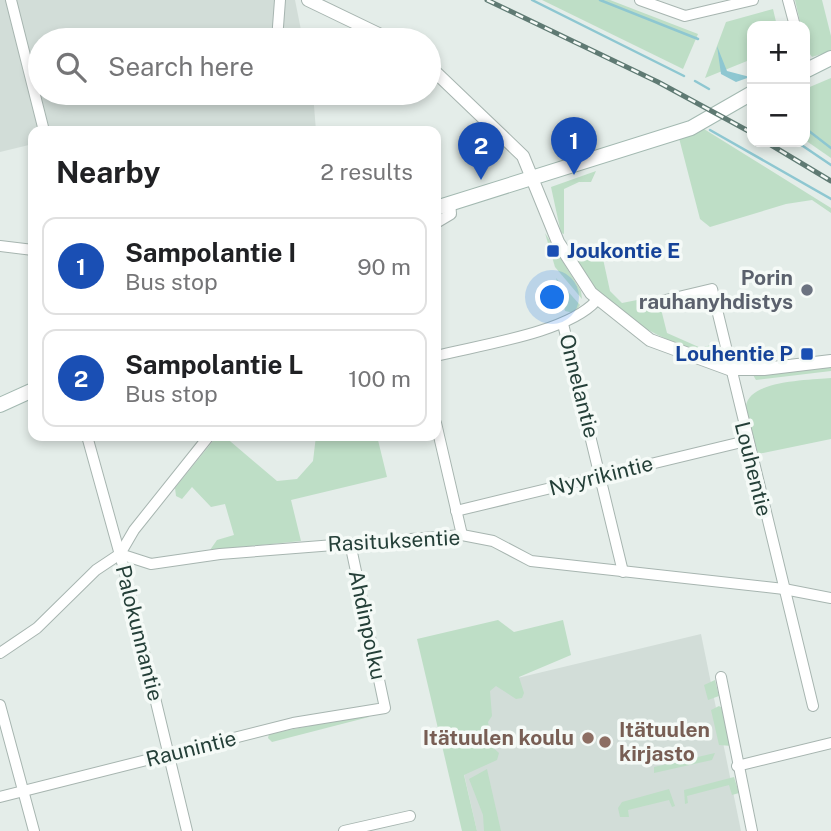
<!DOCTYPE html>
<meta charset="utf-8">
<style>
:root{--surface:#fff;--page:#f6f6f6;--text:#202124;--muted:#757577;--line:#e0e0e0;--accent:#7d4d3f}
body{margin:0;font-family:"Public Sans",sans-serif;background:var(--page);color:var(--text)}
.controls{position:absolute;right:21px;top:21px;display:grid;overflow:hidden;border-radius:14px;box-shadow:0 4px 10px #0003}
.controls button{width:63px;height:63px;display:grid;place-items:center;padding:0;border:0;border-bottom:2px solid var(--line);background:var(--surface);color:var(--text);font:35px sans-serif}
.you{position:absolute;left:553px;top:298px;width:24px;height:24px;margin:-18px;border:5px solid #fff;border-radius:50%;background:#1a73e8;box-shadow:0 0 0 10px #1a73e833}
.badge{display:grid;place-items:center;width:46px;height:46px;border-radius:50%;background:var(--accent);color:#fff;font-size:23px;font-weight:700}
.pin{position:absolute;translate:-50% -58px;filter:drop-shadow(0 2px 4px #0008)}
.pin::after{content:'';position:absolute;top:37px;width:24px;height:21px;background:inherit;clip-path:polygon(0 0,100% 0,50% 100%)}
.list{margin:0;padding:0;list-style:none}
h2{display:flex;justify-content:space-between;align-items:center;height:91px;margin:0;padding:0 28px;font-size:30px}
h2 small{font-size:23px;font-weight:400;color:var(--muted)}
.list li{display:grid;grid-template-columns:46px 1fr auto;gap:21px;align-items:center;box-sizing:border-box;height:98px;margin:0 14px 14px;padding:0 14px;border:2px solid var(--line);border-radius:14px}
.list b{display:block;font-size:26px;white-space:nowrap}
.list p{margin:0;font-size:23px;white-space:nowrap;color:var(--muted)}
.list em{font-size:23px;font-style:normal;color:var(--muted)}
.icon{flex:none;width:38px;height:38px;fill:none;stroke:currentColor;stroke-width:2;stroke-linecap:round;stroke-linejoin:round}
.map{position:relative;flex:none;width:831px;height:831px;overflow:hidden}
.search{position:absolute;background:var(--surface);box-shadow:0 4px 10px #0003;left:28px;top:28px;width:413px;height:77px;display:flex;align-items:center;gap:18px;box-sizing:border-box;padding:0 24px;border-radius:38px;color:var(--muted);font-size:26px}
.panel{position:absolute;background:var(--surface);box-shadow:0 4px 10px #0003;left:28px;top:126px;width:413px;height:315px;border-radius:14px}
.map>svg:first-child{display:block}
</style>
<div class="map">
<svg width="831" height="831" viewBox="0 0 831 831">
<rect width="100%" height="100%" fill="#e4ede9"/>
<g fill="#d2ddd8">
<path d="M0,0H295L303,40H40V93H313L316,131H33V144L0,152Z"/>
<path d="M701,634L741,831H477L446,695Z"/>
</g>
<g fill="#bedec6">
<path d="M542,0H610L698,34L683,69Z"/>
<path d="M795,0H822L831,36V51L812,57L807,50L805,26H801Z"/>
<path d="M773,9L777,26H752V59L705,78L726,22Z"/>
<path d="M831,78V158L805,140V89Z"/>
<path d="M704,129L831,208V213L812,200L786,204L710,227L700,219L679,138Z"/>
<path d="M596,171L591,182H579L564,189V234L561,233L551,187Z"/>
<path d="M545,233L581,291L582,299L555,267Z"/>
<path d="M600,245L610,291L622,303L647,298L650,311L661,309L667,333L701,348L717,343L707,355C649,335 602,310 571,254L572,250Z"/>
<path d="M556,278L580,305L574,313L565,311Z"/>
<path d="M831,367V371L756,380L753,375Z"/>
<path d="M831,378V439L758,454C754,440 744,420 746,406C749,380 811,380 831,378Z"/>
<path d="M217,436H224L277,481L297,479L313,461L316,436H377L387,477L291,500L301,541L210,550L217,540L234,535L225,504L211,507L192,487L182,499L176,496L175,488Z"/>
<path d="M498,620L514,632L563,620L571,655L519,677L524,693L522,698L516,699L496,686L490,691L492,716L488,722L492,740L487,742L499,753L497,760L464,775L477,831H462L417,639Z"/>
<path d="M715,680L719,696L708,700L704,685Z"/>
<path d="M719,706L722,708L732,746L719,745L711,710Z"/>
<path d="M368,714L369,717L272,742L268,738L269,734Z"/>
<path d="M715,753L712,760L654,773V767Z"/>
<path d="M487,769L501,831H484L483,815L469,779Z"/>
<path d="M734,777L739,793L732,795L729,785L687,796L688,803L685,804L684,790Z"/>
<path d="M669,789L675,806L672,807L669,800L628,810L629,817H620L618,808L622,802Z"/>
</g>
<path fill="#8ec7d1" d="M717,46L727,71L750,77L736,82L721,74Z"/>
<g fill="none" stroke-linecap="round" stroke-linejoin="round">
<g stroke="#8ec7d1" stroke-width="2.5">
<path d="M532,0L684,76"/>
<path d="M600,0L698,39"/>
<path d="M695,81L709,89"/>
<path d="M805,128L831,148"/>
<path d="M710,130L831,199"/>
<path d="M797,142L831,165"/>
</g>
<defs>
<g id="minor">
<path d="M11,0L44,131"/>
<path d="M640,0L685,16L753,0"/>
<path d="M788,0L795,26"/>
<path d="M277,40L280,0"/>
<path d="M436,223L451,214L450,202"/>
<path d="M0,246L33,250"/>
<path d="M653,303L712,289L813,706"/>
<path d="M563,324L623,572"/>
<path d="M436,356C479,345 567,333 596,301"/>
<path d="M436,423L462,535"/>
<path d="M87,436L125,573L187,831"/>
<path d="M456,511L746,441"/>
<path d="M120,554L151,564L220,554L462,535L493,541L531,561L784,589L831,598"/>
<path d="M0,653L37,628L96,570L120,554L134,530L209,436"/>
<path d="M721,677L752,831"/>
<path d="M0,705L34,831"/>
<path d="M737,766L831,743"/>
<path d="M0,797L293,723L385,708L350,543"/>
<path d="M344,831L410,816"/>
</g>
<g id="tertiary">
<path d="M308,0L391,40"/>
<path d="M429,66L523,156L558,242L591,293L650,340L729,369H764L831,361"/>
</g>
<g id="secondary">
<path d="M805,71L831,58"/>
<path d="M436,208L691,128L752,93"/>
<path d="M0,405L33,390"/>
</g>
</defs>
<use href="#minor" stroke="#a7b5b0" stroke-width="12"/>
<use href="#tertiary" stroke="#a7b5b0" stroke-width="14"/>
<use href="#secondary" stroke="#a3b9b1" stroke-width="16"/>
<use href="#minor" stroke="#fff" stroke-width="10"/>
<use href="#tertiary" stroke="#fff" stroke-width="12"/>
<use href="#secondary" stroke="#fff" stroke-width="14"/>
<defs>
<g id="rail">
<path d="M487,0L658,82L752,133"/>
<path d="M766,142L831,181"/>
</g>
</defs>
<use href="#rail" stroke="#5f7a73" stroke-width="5"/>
<use href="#rail" stroke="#f5faf7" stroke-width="2.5" stroke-dasharray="8" stroke-linecap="butt"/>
</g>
<g fill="#1a4fb4" stroke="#f5faf7" stroke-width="2.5">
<rect x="546" y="244" width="14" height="14" rx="3.5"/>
<rect x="800" y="347" width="14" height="14" rx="3.5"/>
</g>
<circle fill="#6b7280" stroke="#f5faf7" stroke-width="2.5" cx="807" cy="290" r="7"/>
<g fill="#8d6e63" stroke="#f5faf7" stroke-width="2.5">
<circle cx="588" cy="738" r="7"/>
<circle cx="605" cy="742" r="7"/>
</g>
<g text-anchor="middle" stroke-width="7" stroke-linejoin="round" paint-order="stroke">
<g font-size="21" font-weight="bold" fill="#164399" stroke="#f5faf7" text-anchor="start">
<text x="567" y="258">Joukontie E</text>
<text x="793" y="361" text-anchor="end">Louhentie P</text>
</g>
<g font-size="21" font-weight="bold" fill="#5b616d" stroke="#f5faf7" text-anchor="end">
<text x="793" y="285">Porin<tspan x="793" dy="24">rauhanyhdistys</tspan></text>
</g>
<g font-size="21" fill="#243f38" stroke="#f5faf7">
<text transform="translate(579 386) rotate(76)" y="7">Onnelantie</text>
<text transform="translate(753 469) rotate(76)" y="7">Louhentie</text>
<text transform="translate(601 476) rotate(-14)" y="7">Nyyrikintie</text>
<text transform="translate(394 541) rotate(-3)" y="7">Rasituksentie</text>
<text transform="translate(367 625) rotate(78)" y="7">Ahdinpolku</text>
<text transform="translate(139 633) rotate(76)" y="7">Palokunnantie</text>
<text transform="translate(191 749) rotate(-14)" y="7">Raunintie</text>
</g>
<g font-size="21" font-weight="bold" fill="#785e54" stroke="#f5faf7" text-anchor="start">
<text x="619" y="737">Itätuulen<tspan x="619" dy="24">kirjasto</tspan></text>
<text x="574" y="745" text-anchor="end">Itätuulen koulu</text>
</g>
</g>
</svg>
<div class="controls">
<button>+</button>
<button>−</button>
</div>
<div class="you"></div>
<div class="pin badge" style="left:574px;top:175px;background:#1a4fb4">1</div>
<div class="pin badge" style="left:481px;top:180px;background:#1a4fb4">2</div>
<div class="search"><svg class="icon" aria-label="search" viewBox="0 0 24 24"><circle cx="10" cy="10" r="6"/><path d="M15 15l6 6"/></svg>Search here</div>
<section class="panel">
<h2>Nearby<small>2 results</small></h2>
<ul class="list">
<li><span class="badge" style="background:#1a4fb4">1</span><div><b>Sampolantie I</b><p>Bus stop</p></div><em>90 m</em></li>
<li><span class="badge" style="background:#1a4fb4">2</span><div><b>Sampolantie L</b><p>Bus stop</p></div><em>100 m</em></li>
</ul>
</section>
</div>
